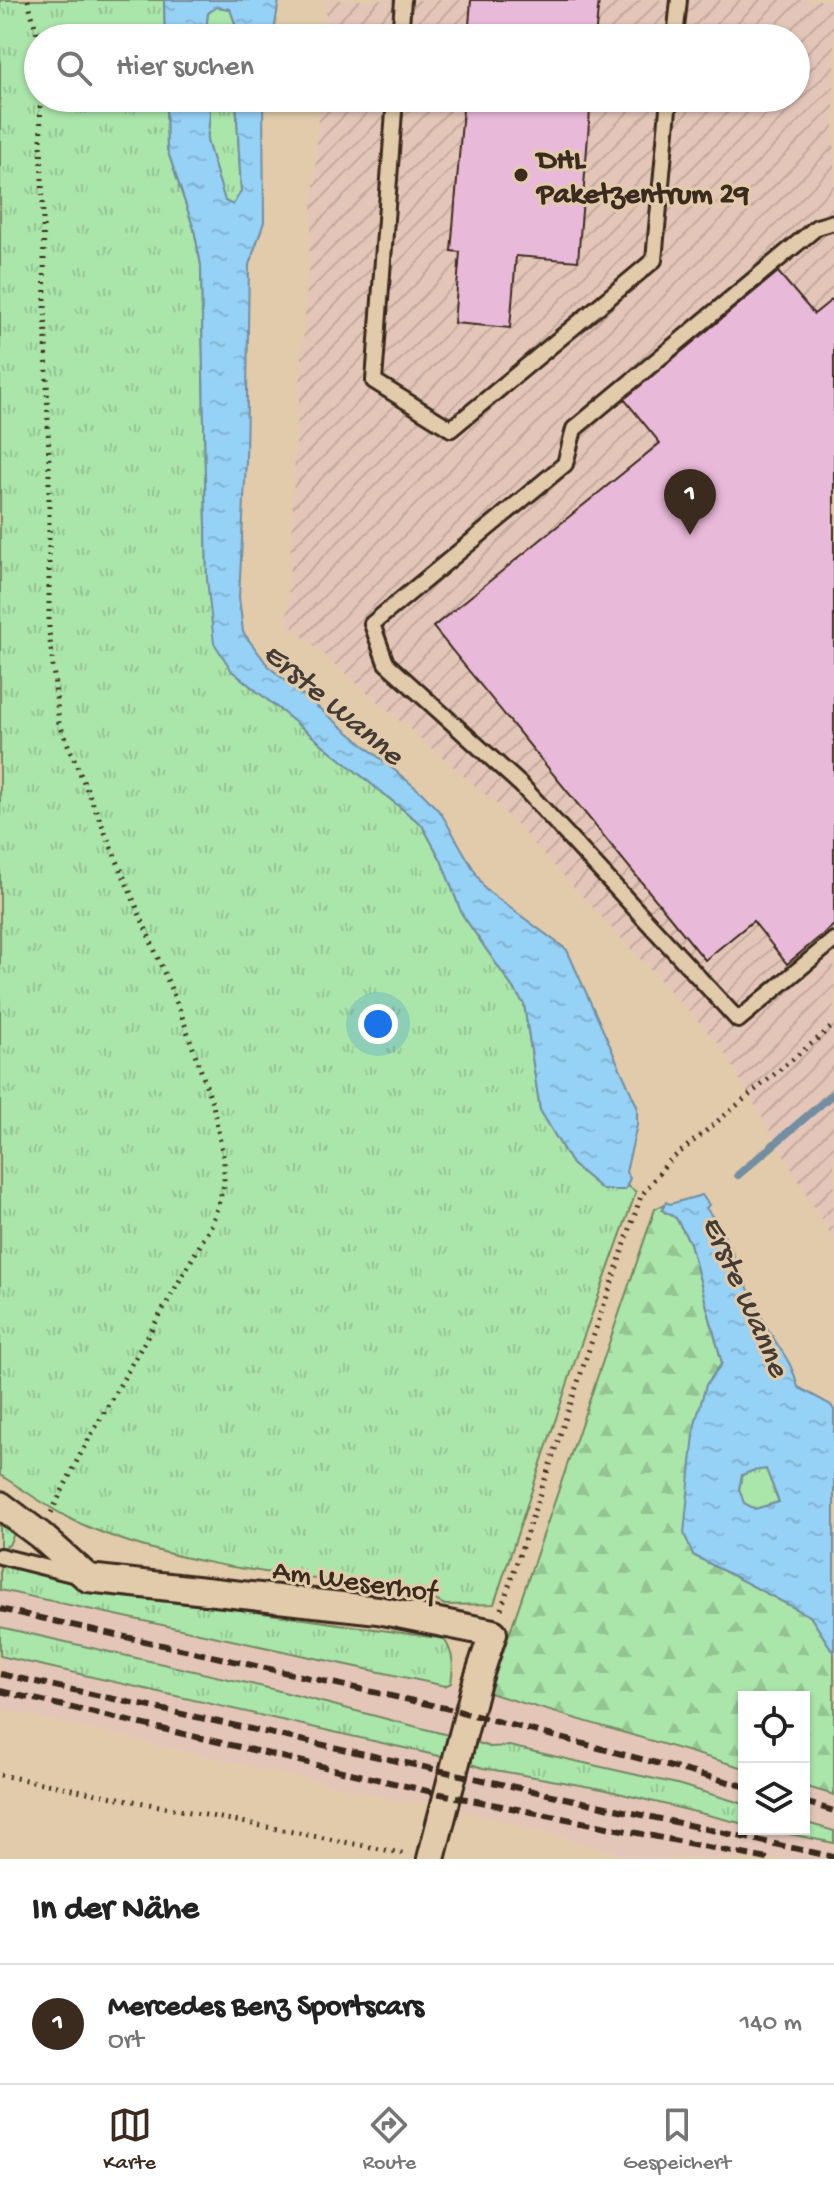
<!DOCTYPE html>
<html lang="de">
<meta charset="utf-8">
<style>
:root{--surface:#fff;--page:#f2f2f2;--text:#222;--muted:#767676;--line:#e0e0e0;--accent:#3b2a1e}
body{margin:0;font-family:"Gochi Hand",sans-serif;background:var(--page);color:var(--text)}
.controls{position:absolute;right:24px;bottom:24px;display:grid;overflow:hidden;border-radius:0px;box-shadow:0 2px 6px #0004}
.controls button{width:72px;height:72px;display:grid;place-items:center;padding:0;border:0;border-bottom:2px solid var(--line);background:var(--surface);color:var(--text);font:40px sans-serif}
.you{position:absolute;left:378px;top:1024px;width:28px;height:28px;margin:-20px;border:6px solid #fff;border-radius:50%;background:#1a73e8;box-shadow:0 0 0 12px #1a73e833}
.badge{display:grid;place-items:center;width:52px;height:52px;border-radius:50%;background:var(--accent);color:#fff;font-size:26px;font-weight:700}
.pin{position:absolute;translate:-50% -66px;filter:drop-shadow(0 2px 4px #0008)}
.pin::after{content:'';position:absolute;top:42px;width:28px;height:24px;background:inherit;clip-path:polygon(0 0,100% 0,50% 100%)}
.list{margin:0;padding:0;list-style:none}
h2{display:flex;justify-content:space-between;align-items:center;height:104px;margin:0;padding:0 32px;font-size:34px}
h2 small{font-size:26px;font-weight:400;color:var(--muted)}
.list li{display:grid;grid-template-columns:52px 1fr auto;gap:24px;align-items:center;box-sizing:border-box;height:120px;padding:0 32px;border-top:2px solid var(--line)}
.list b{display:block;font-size:30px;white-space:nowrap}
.list p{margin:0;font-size:26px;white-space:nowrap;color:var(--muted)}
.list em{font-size:26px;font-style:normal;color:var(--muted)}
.icon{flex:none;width:44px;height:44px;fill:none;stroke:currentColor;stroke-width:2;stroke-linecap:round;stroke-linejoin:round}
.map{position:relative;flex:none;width:834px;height:1859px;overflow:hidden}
.search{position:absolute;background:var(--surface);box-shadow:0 2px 6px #0004;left:24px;right:24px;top:24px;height:88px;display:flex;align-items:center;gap:20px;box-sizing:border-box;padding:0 28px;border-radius:44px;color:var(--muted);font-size:30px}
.sheet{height:224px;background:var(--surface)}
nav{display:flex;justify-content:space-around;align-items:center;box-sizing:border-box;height:112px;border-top:2px solid var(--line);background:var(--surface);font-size:22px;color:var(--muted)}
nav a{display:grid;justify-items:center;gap:4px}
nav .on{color:var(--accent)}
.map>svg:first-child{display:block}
</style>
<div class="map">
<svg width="834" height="1859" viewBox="0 0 834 1859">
<defs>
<pattern id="industrial-furrows" width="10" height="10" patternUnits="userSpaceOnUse" patternTransform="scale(2)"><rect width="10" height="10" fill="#e4c6b9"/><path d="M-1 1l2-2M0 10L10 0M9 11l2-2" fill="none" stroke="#c4aa9f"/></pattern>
<pattern id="grass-tufts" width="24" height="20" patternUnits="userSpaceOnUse" patternTransform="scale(2)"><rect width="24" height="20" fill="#aae5aa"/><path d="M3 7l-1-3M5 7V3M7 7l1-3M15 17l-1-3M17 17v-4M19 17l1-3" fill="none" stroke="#93c592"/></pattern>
<pattern id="forest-firs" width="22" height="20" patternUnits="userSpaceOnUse" patternTransform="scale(2)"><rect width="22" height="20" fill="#aae5aa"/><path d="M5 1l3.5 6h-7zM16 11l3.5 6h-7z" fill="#93c592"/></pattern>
<pattern id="water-ripples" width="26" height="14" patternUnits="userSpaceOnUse" patternTransform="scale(2)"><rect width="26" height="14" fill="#96d1f6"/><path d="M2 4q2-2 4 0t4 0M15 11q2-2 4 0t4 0" fill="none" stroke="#82b4d2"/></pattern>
</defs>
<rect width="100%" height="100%" fill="#e2cbab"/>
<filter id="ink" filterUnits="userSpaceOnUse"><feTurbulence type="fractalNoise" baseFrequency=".0125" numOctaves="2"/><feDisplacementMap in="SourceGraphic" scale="16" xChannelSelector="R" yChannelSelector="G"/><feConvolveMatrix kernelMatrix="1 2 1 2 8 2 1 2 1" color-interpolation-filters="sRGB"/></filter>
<g filter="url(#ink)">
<g fill="#e4c6b9">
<path d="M0,1590L444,1686L451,1683L463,1687L452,1736L268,1688L0,1627Z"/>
<path d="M0,1656L448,1758L437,1805L420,1801L410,1803L0,1709Z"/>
<path d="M489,1693L744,1768V1804L677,1784L509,1746L490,1747L475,1742Z"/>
<path d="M471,1764L602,1789L744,1824V1829H765L834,1843V1859H638L461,1810Z"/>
<path d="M804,1786L834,1795V1831L804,1822Z"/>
</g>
<path fill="url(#industrial-furrows)" d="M327,0H834V1241L720,1045L500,807L287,623L295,460L320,98H796V38H325Z"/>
<g fill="url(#grass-tufts)" stroke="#728864" stroke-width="2">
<path d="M0,0H164L165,38H38V98H166L167,149L194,229L201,265L207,579L232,671L422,825L441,860L462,914L524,1004L540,1110L572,1164L603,1190H624L627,1185L636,1192L577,1355L494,1604L445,1605L416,1591C306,1577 181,1569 79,1523C52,1511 26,1491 0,1475Z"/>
<path d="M217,7L230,9L237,29V38H205L208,13Z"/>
<path d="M209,98H236L241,191L234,205L225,202L207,141L210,114Z"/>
<path d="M766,1469L779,1502L755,1509L744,1504L739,1489L742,1475L752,1470Z"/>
<path d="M0,1515L17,1527L9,1545L0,1549Z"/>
<path d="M0,1565L122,1593L444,1639C454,1654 454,1666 451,1683L445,1686L0,1590Z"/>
<path d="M0,1627L268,1688L452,1736L448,1758L0,1656Z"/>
<path d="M475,1742L490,1747L509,1746L677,1784L744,1804V1824L602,1789L483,1768L471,1764Z"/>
<path d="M804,1822L834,1831V1843L765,1829H804Z"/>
</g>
<path fill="url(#forest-firs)" stroke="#728864" stroke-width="2" d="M663,1205L662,1210L676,1218L690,1243L722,1363L706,1385L693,1555L810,1616L834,1653V1795L804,1786V1697H744V1768L489,1693L655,1209Z"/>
<g fill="url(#water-ripples)" stroke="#728ea0" stroke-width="2" fill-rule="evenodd">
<path d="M164,0H279L273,38H237V29L230,9L217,7L208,13L205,38H165Z"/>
<path d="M166,98H209L210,114L207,141L225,201L233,205L241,191L236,98H263L264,222L249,265L246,461L239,597L243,632L269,667L421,792L441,813L485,889L567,950L637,1106V1125L626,1172L630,1178L625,1190H603L572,1164L540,1110L524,1004L462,914L441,860L422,825L232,671L214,643L207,579L201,265L194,229L167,149Z"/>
<path d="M702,1195L709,1205L706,1208C733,1242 743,1283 763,1320C775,1345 792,1359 798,1387L831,1405L834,1410V1653L810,1616L693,1555L684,1533L695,1424L706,1385L722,1363L690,1243L676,1218L662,1210L666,1202L670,1204ZM766,1469L779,1502L755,1509L744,1503L739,1489L742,1475L752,1471Z"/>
</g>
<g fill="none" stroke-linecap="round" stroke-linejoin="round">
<path stroke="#728ea0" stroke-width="8" d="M738,1175L834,1093"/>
</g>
<g fill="#e9b9da" stroke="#3b2a1e" stroke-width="2">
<path d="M471,0H599L595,38H468Z"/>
<path d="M464,98H591L578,261L516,256L510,328L454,323L460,252L451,251Z"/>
<path d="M778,272L814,314L834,298V925L787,964L753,921L705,960L433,627L660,443L624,399Z"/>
</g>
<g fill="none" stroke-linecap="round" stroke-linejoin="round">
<defs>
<g id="service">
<path d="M400,38L403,0"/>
<path d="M675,38L679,0"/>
<path d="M395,98L374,381L451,429L654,260L669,98"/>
<path d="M834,222L817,227L574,429L565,464L372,624L386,663L521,785L738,1020L834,940"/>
<path d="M0,1556L76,1575"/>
</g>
<path id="minor" d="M0,1505L40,1535L88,1578L378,1610L493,1633L475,1688L431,1859"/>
</defs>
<use href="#service" stroke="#3b2a1e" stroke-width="20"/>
<use href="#minor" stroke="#3b2a1e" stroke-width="32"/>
<g stroke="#3b2a1e" stroke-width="5" stroke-dasharray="2 6" stroke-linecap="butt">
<path d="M28,0L38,38"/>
<path d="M40,98L49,463V631L59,723L179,1008L213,1105L224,1161V1185L212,1224L82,1451L51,1513"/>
<path d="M501,1609L641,1196L667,1163L834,1025"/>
<path d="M0,1775L406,1854"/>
</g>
<use href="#service" stroke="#e2cbab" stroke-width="14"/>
<use href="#minor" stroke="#e2cbab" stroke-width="26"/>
<g stroke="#3b2a1e" stroke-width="6" stroke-dasharray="12 6" stroke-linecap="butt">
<path d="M0,1609L454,1710L744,1786"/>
<path d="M0,1674L834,1857"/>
<path d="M0,1691L436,1793L768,1859"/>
<path d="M804,1802L834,1811"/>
</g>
</g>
</g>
<circle fill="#3b2a1e" stroke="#e2cbab" stroke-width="3" cx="521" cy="175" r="8"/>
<g text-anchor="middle" stroke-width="6" stroke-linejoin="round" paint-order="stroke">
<g font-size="30" font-weight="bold" fill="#3b2a1e" stroke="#e2cbab" text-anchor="start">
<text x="537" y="168">DHL<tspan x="537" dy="34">Paketzentrum 29</tspan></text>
</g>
<g font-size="30" fill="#3b2a1e" stroke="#e2cbab">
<text transform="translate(355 1579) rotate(8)" y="10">Am Weserhof</text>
</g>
<g font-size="32" font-style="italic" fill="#443b34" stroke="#e2cbab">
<text transform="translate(335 702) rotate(40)" y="11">Erste Wanne</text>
<text transform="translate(748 1295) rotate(66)" y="11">Erste Wanne</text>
</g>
</g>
</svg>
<div class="controls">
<button><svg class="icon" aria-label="locate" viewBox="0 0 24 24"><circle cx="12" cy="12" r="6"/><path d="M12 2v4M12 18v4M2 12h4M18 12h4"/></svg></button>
<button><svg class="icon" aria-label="layers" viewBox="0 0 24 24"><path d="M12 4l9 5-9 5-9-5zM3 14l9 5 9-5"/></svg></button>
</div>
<div class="you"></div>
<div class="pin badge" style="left:690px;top:535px">1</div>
<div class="search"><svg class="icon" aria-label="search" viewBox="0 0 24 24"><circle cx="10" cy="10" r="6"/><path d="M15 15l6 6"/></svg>Hier suchen</div>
</div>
<section class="sheet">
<h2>In der Nähe<small></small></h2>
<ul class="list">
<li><span class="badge">1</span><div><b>Mercedes Benz Sportscars</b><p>Ort</p></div><em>140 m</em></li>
</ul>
</section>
<nav>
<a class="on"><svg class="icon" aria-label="map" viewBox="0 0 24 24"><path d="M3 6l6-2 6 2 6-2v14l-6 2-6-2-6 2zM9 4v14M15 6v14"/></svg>Karte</a>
<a><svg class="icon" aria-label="directions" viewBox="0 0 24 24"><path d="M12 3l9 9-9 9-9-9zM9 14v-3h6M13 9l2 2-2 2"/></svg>Route</a>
<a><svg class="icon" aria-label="saved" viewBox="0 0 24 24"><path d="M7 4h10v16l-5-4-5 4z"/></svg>Gespeichert</a>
</nav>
